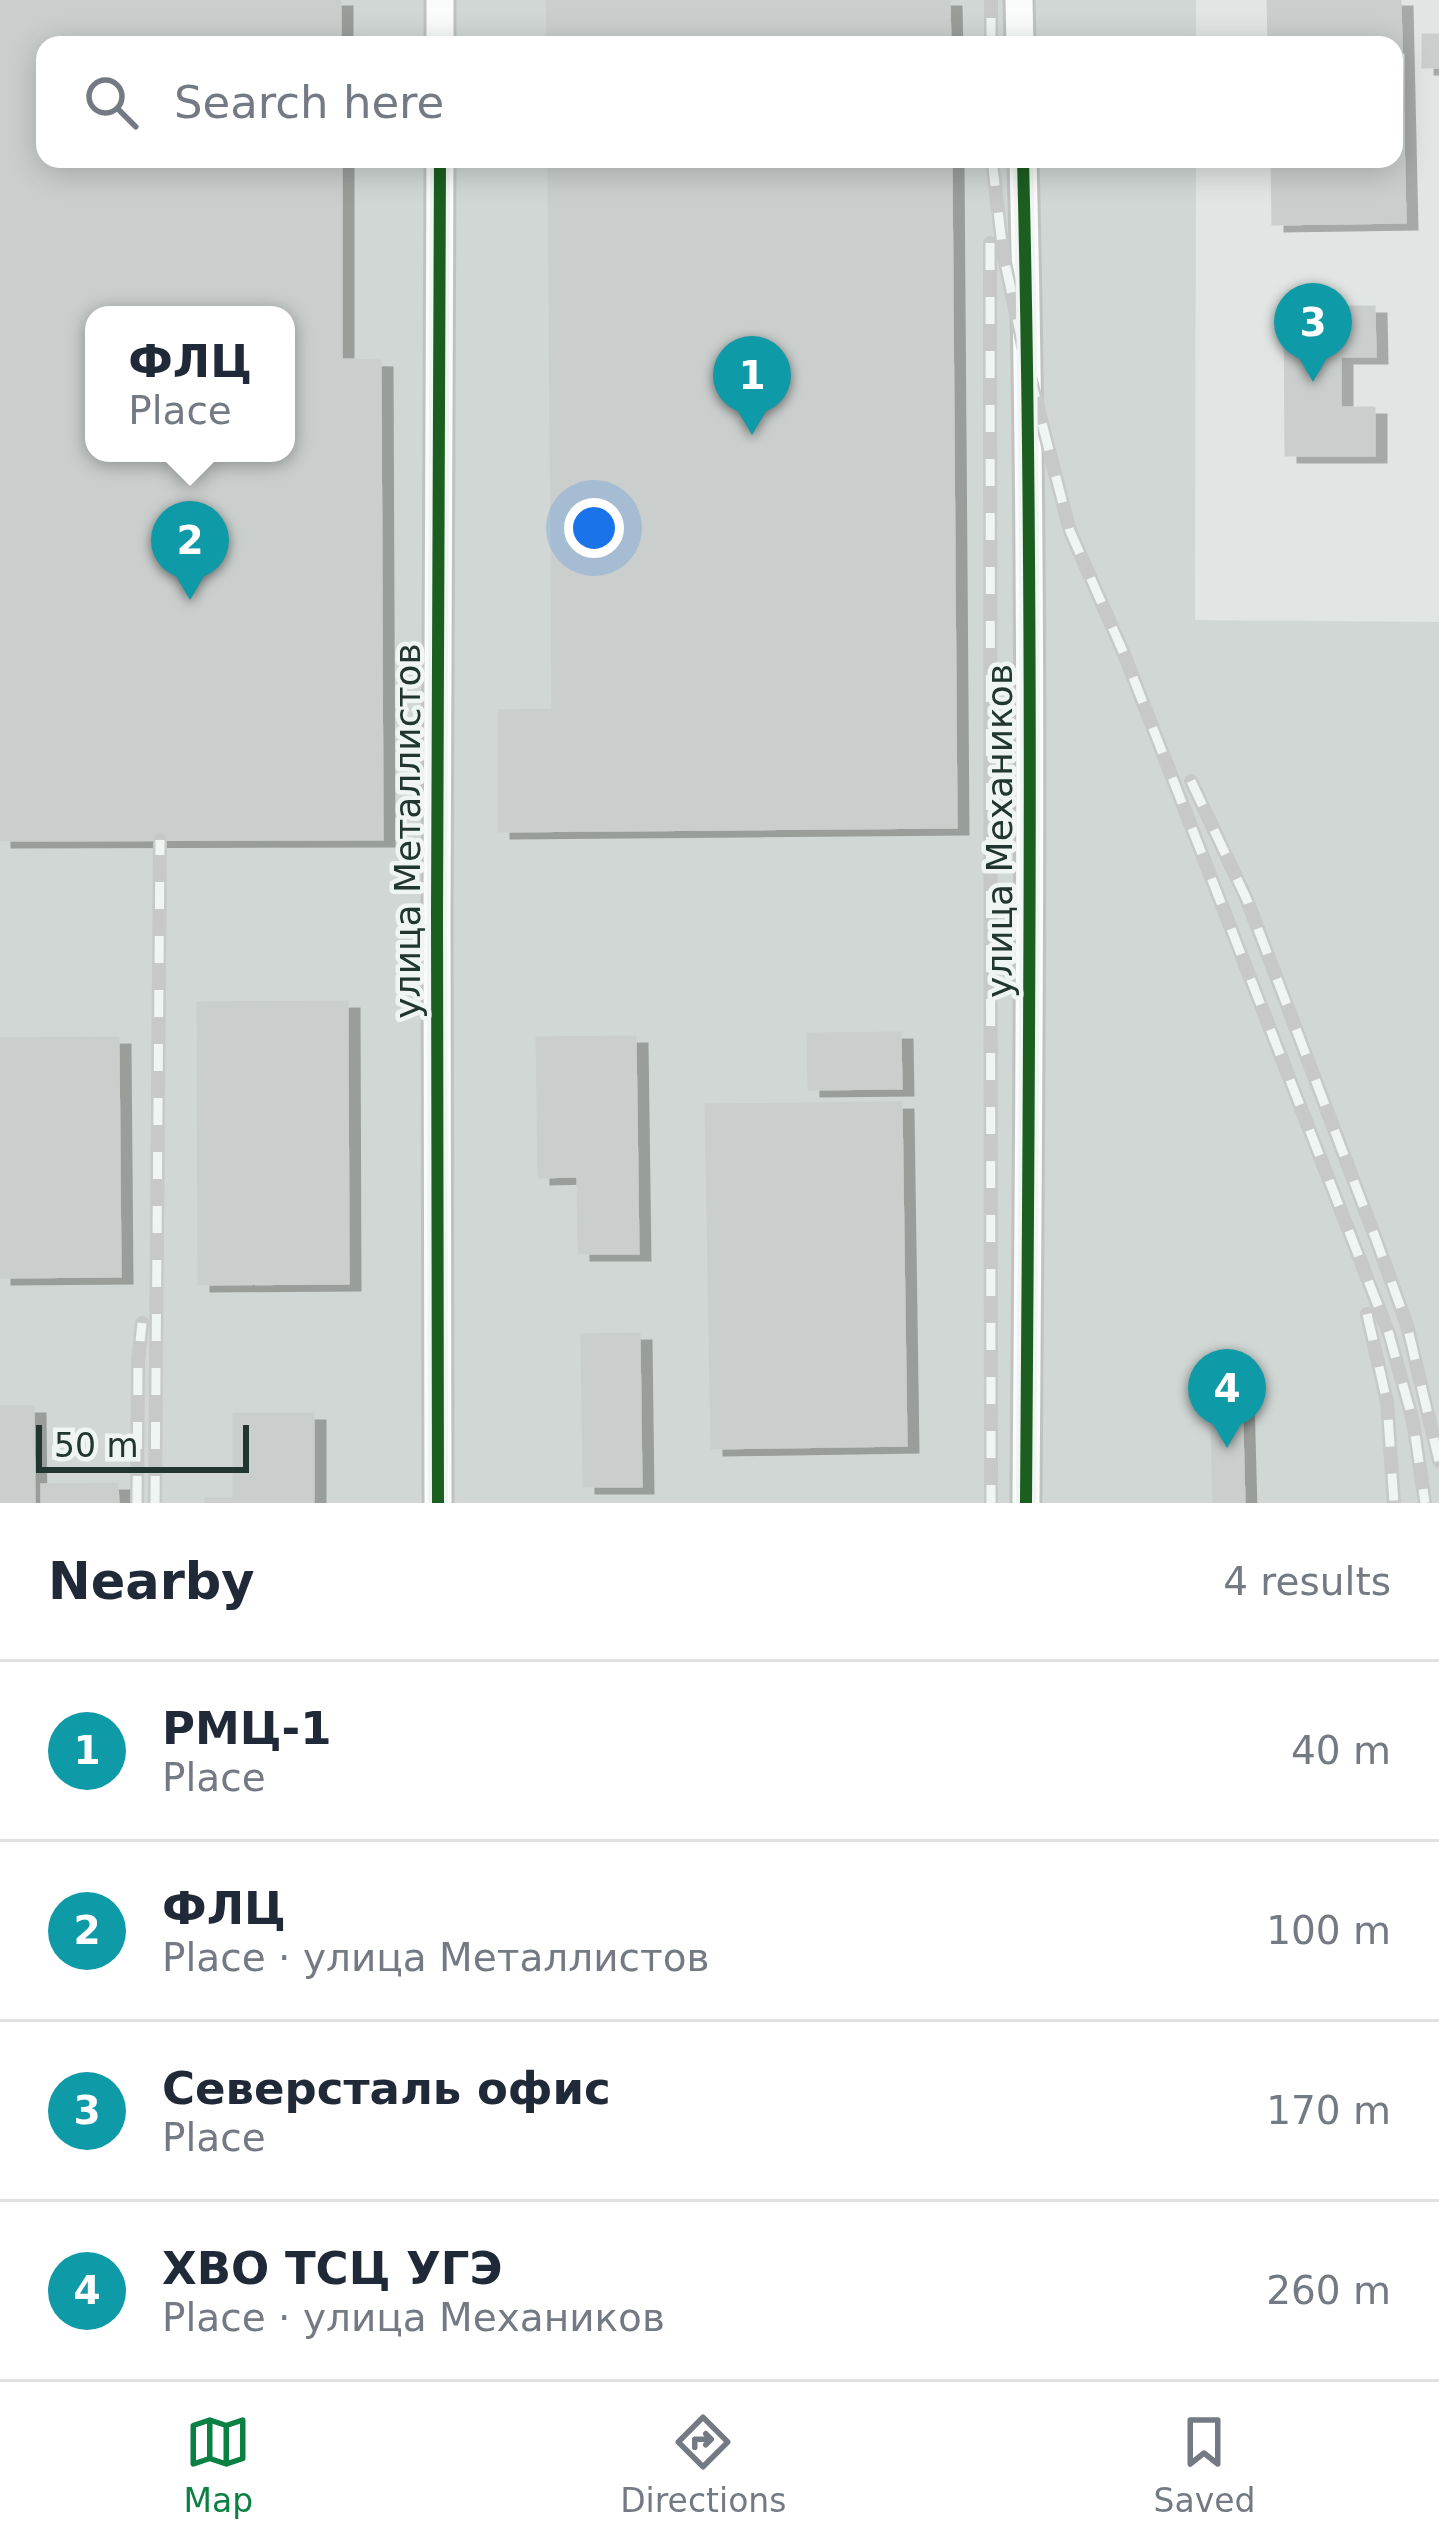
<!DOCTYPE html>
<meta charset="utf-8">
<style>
:root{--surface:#fff;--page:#f6f6f7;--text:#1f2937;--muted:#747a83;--line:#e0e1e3;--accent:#0b8043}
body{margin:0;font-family:"DejaVu Sans",sans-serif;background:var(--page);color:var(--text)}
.scale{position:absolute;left:36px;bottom:30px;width:213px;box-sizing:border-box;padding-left:12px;border:6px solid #223631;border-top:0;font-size:33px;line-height:42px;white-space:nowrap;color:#223631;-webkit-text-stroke:9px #eff5f2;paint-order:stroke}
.you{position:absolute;left:594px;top:528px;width:42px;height:42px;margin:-30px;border:9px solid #fff;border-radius:50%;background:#1a73e8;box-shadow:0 0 0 18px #1a73e833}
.badge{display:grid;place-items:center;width:78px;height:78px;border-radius:50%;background:var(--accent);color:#fff;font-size:39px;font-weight:700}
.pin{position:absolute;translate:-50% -99px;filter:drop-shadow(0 3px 6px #0008)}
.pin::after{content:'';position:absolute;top:63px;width:42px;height:36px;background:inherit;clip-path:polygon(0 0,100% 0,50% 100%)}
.popup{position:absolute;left:85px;top:306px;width:210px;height:156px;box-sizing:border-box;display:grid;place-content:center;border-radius:24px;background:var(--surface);filter:drop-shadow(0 3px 9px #0005);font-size:39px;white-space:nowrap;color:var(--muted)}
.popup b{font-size:45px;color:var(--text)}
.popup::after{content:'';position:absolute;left:50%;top:100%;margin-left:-24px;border:24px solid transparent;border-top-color:var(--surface)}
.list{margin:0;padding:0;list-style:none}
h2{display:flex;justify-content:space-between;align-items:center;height:156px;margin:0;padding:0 48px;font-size:51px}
h2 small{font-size:39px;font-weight:400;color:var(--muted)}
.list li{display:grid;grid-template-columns:78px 1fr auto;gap:36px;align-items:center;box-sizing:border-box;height:180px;padding:0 48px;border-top:3px solid var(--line)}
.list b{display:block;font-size:45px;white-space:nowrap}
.list p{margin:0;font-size:39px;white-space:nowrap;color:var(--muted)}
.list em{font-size:39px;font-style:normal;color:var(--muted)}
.icon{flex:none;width:66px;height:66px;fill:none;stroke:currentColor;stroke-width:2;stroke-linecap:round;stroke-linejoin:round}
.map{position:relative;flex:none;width:1439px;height:1503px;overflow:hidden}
.search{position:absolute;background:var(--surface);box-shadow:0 6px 30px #0003;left:36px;right:36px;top:36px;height:132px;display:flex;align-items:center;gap:30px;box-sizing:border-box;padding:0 42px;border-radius:24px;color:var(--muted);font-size:45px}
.sheet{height:876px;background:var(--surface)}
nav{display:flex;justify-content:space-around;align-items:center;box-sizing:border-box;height:168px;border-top:3px solid var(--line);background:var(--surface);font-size:33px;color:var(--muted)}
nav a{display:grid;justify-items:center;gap:6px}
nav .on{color:var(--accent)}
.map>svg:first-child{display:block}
</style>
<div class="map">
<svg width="1439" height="1503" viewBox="0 0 1439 1503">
<defs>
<filter id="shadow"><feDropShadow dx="12" dy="7" stdDeviation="0" flood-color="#0004"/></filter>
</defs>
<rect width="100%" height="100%" fill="#e1e6e4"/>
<path fill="#d0d7d4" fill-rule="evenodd" d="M0,0H1196V45H45V159H1196L1195,620L1439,622V1503H0ZM94,315H286V453H94Z"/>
<g fill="#cacfcd" stroke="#cacfcd" stroke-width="3" fill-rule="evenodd" filter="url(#shadow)">
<path d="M0,0H340V45H45V159H341V360L380,361L382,839L0,840ZM94,315H286V453H94Z"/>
<path d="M547,0H949L950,45H548Z"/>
<path d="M1268,0H1400L1405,222L1273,224L1272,159H1394V45H1269Z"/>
<rect x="1423" y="35" width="16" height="32"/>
<path d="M549,159H951L956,827L499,831V711L553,710Z"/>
<path d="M1285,307H1374L1375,356H1340V408H1374V455H1286Z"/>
<path d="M347,1002L348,1283L199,1284L198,1003Z"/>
<path d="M900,1033L901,1088L809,1089L808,1034Z"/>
<path d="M635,1037L638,1253H579L578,1176L539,1177L537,1038Z"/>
<path d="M118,1038L120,1276L0,1277V1039Z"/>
<path d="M901,1103L906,1445L712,1448L706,1105Z"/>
<path d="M639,1334L641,1486H584L582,1335Z"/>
<path d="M1241,1391L1244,1503H1214L1211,1392Z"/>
<path d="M0,1407H33L34,1503H0Z"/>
<path d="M234,1414H313V1503H206V1499H234Z"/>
<path d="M117,1484L118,1503H42V1485Z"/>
</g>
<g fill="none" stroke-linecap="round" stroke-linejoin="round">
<defs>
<g id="street">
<path d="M1019,0L1020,45"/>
<path d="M440,45V0"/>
<path d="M1023,159C1034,607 1029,1055 1026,1503"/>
<path d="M438,1503L437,914L440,159"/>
</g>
</defs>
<use href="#street" stroke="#bec3c1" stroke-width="33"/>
<use href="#street" stroke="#fafbfb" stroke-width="27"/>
<defs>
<g id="rail">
<path d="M991,45V0"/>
<path d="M992,159L1003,253L1028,369L1070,531L1124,654L1389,1334L1413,1421L1425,1503"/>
<path d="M990,243L991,1503"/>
<path d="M1191,781L1247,900L1377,1242L1407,1325L1439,1461"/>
<path d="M1367,1314L1387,1402L1394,1503"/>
<path d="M137,1503L138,1362L142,1323"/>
<path d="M155,1503L160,840"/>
</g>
</defs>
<use href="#rail" stroke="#c6c9c8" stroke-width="14"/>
<use href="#rail" stroke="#eff5f2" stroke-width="9" stroke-dasharray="27" stroke-linecap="butt"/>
<defs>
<g id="cycleway">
<path d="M1023,159C1034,607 1029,1055 1026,1503"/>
<path d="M438,1503L437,914L440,159"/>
</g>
</defs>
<use href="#cycleway" stroke="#eff5f2" stroke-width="20"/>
<use href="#cycleway" stroke="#1b5e20" stroke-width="12"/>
</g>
<g text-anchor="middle" stroke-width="9" stroke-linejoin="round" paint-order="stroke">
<g font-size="36" fill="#223631" stroke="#eff5f2">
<text transform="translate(407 831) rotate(-90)" y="13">улица Металлистов</text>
<text transform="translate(999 831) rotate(-90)" y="13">улица Механиков</text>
</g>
</g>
</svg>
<div class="scale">50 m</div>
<div class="you"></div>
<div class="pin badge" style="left:752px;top:435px;background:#0f9aa8">1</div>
<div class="pin badge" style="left:190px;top:600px;background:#0f9aa8">2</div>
<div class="popup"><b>ФЛЦ</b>Place</div>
<div class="pin badge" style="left:1313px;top:382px;background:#0f9aa8">3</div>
<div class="pin badge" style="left:1227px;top:1448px;background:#0f9aa8">4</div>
<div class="search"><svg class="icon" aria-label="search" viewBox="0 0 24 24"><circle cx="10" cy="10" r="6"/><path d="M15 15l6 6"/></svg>Search here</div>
</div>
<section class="sheet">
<h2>Nearby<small>4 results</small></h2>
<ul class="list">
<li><span class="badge" style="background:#0f9aa8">1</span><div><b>РМЦ-1</b><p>Place</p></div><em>40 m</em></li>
<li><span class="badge" style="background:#0f9aa8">2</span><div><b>ФЛЦ</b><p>Place · улица Металлистов</p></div><em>100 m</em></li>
<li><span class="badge" style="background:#0f9aa8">3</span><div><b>Северсталь офис</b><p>Place</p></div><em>170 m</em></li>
<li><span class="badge" style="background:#0f9aa8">4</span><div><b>ХВО ТСЦ УГЭ</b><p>Place · улица Механиков</p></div><em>260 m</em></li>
</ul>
</section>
<nav>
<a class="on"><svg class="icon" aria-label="map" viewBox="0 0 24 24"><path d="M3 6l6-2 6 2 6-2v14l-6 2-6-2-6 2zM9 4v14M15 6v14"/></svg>Map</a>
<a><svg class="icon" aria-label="directions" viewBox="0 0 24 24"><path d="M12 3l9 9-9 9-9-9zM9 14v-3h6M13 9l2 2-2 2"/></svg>Directions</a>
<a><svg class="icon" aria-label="saved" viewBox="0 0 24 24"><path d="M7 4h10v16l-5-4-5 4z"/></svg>Saved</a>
</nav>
